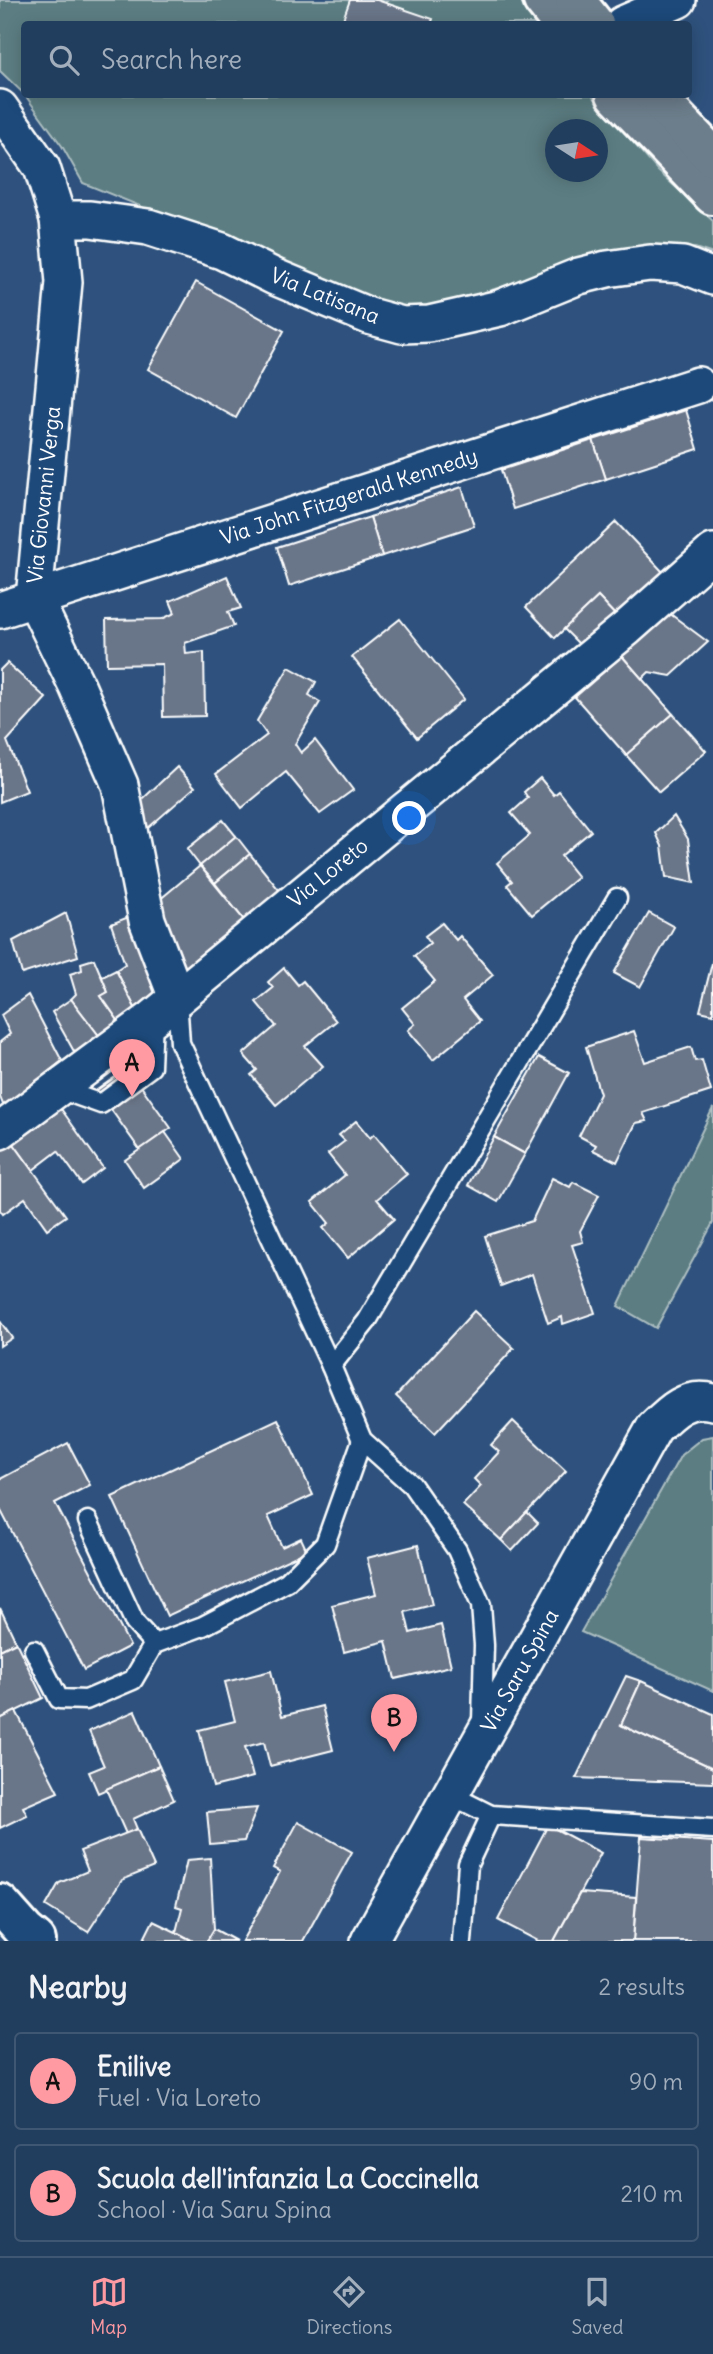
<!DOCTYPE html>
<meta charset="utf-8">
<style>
:root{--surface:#223e5e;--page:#2e4967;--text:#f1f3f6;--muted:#a2aebc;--line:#3f5773;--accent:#ff9aa2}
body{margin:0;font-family:Delius,sans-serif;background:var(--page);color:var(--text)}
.compass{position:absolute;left:545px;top:119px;width:63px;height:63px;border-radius:50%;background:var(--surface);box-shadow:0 4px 18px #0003;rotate:102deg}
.you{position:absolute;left:410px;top:819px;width:24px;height:24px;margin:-18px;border:5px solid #fff;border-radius:50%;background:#1a73e8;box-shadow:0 0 0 10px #1a73e833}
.badge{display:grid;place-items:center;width:46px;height:46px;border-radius:50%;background:var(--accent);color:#111;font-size:23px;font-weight:700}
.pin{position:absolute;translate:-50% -58px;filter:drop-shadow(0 2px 4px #0008)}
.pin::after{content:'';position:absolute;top:37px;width:24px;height:21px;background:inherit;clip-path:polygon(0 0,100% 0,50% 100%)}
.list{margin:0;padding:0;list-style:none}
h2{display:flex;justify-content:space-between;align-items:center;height:91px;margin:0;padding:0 28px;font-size:30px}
h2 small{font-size:23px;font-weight:400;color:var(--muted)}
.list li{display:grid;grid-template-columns:46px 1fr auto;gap:21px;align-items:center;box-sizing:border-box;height:98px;margin:0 14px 14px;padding:0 14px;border:2px solid var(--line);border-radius:7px}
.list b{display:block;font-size:26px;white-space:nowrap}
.list p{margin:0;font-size:23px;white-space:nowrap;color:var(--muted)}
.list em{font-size:23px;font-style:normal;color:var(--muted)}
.icon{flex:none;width:38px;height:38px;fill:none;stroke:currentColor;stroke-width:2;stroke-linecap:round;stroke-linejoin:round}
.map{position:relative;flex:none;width:713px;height:1941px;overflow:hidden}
.search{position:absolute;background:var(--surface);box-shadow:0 4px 18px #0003;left:21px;right:21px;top:21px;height:77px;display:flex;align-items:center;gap:18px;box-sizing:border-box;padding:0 24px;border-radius:7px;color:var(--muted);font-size:26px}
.sheet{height:315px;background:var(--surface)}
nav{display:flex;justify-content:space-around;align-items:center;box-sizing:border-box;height:98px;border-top:2px solid var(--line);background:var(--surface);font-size:19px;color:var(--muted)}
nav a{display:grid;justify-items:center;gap:4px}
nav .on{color:var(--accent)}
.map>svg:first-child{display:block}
</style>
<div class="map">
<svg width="713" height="1941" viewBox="0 0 713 1941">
<rect width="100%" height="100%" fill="#2e527d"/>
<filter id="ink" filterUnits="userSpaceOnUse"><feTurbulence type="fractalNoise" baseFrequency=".0143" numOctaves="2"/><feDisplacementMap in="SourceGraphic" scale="14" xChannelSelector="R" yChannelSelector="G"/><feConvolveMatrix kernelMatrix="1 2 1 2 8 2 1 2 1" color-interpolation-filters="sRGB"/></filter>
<g filter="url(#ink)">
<g fill="#5b7e83" stroke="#adbec1" stroke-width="2" fill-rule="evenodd">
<path d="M0,0H523L541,24H24V94L0,71Z"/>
<path d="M25,95H592L658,171L713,221V254L695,248L666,251L620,250L427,310L407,309L364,297L83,183L62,146ZM556,130H598V172H556Z"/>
<path d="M713,1108V1223L656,1328L618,1306Z"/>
<path d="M713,1436V1691L581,1632L681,1455L702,1438Z"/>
</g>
<g fill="#697488" stroke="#fff" stroke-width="2">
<path d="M350,0H377L433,19L431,24H349L342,22Z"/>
<path d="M196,282L284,331L236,418L148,369Z"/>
<path d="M686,410L698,449L606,479L593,440Z"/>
<path d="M593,440L606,479L513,509L501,470Z"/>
<path d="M462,487L474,526L382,556L370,517Z"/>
<path d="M370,517L382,556L289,586L277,547Z"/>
<path d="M616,522L663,572L616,616L598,597L555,638L526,607Z"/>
<path d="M227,576L241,608L228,612L234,626L185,643L186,654L204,652L205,716L163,717L162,664L107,665L106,620L162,619L175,613L170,601Z"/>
<path d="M598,597L616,616L583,648L564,629Z"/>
<path d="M669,613L708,642L671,676L649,672L642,679L622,656Z"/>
<path d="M400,619L464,699L417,738L352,657Z"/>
<path d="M622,656L673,714L626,755L575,697Z"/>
<path d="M7,663L46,698L7,741L27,791L0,802V670Z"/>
<path d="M289,667L316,682L309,695L320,702L295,744L301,753L315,740L353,790L320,814L286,772L242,808L216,774L267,735L257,721Z"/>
<path d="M673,714L706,751L659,792L626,755Z"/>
<path d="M177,767L195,787L139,836L133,808Z"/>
<path d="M540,778L554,795L559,791L591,831L561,856L578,877L532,915L507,885L512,881L497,863L530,835L511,813L528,798L524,792Z"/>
<path d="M674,816L688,839L694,883L666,877L662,846L656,833Z"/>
<path d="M223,820L236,836L200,866L187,849Z"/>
<path d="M236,836L250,854L215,883L200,866Z"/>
<path d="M250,854L280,891L244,920L215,883Z"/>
<path d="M200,866L244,920L177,974L152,906Z"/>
<path d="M66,913L78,956L22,974L13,941Z"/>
<path d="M649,913L674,927L640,987L614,973Z"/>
<path d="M136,914L166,989L136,1010L116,970L125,964L111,924Z"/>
<path d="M442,923L456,940L460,936L493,975L463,1000L480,1021L433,1060L408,1030L415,1024L402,1008L435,981L414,956L430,943L425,936Z"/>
<path d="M94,959L108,992L101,996L120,1023L100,1037L71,999L76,994L70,974L82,970L81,963Z"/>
<path d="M713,959V1014L700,1011Z"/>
<path d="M284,968L298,985L303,981L336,1021L305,1046L323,1066L276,1105L251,1075L257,1070L243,1054L276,1026L256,1002L273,988L268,982Z"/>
<path d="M116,970L136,1010L120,1023L101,996L108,992L102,977Z"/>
<path d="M28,995L62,1061L4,1107L0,1097V1042L10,1034L1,1015Z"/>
<path d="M71,999L100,1037L76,1055L52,1012Z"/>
<path d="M634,1031L645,1062L691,1047L695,1061L702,1060L711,1091L643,1113L647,1121L636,1123L617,1162L593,1150L596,1145L579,1136L600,1094L586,1047Z"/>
<path d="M539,1057L569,1073L525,1154L494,1137Z"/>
<path d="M128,1068L171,1128L140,1150L97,1090Z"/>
<path d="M59,1106L103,1168L82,1184L58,1151L33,1170L11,1140Z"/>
<path d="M356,1121L370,1138L374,1134L407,1174L377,1199L394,1219L348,1258L323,1228L329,1223L312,1202L345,1175L328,1154L345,1141L339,1135Z"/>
<path d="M165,1132L184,1159L144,1188L125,1160Z"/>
<path d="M494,1137L525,1154L498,1202L468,1185Z"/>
<path d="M11,1140L66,1216L47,1229L25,1198L3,1214L0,1210V1148Z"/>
<path d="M552,1178L570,1187L573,1182L599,1195L580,1231L583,1242L572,1245L595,1313L563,1324L562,1317L548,1323L532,1274L501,1286L485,1236L532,1221Z"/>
<path d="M474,1311L514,1348L435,1433L396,1396Z"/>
<path d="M0,1321L12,1338L0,1346Z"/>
<path d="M278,1419L313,1495L268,1516L282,1547L301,1538L307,1551L167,1616L112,1497Z"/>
<path d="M513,1421L566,1471L501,1540L463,1505L481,1486L474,1479L499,1452L491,1445Z"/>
<path d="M68,1443L90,1485L55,1503L130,1646L84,1670L0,1509V1479Z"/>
<path d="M527,1512L538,1523L512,1551L501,1540Z"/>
<path d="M418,1545L432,1605L405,1612L410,1633L441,1625L451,1666L395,1679L386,1641L344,1652L332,1605L376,1594L367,1558Z"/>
<path d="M0,1608L16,1642L0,1650Z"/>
<path d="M16,1642L43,1698L0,1719V1650Z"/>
<path d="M271,1671L282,1716L322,1706L333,1750L270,1766L264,1742L245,1747L253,1777L213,1787L199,1730L235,1721L225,1682Z"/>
<path d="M626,1676L641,1681L621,1725L713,1768V1783L576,1778Z"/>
<path d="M641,1681L713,1714V1768L621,1725Z"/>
<path d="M16,1711L58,1792L23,1807L27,1815L0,1828V1719Z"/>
<path d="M135,1711L159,1766L98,1793L89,1772L104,1766L89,1731Z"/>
<path d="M159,1766L174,1800L133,1819L137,1829L126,1834L106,1789Z"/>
<path d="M257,1808L244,1841L210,1844L207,1812Z"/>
<path d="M298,1822L352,1852L303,1941H242L280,1872L273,1868Z"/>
<path d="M548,1825L601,1853L554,1941H538L498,1920Z"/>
<path d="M137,1829L154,1867L122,1880L88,1932L46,1906L59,1883L88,1871L80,1851Z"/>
<path d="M641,1837L713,1842V1941H633Z"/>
<path d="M210,1858L214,1929L207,1941H193L176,1932L182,1908L176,1906L187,1860Z"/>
<path d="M580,1893L636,1897L633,1941H554Z"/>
<path d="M153,1921L176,1932L193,1941H143Z"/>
<path d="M214,1929L236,1941H207Z"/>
</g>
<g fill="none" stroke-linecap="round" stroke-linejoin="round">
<defs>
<g id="lane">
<path d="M177,998L180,1043L331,1366L362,1440L412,1485L457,1550L481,1605L484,1645L482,1722"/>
<path d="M59,1089L101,1104L151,1067L153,1018"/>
<path d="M331,1366L367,1321L617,898"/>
<path d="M88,1521L135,1623L154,1644L203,1626L287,1582L325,1544L362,1440"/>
<path d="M34,1650L59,1699L86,1700L133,1680L154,1644"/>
<path d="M451,1795L491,1815L713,1829"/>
<path d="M462,1941L468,1864L491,1815"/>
</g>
<g id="street">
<path d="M623,24L678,0"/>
<path d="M0,108L42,168L58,219L64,282L34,598L77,686L120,785L147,920L177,998"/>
<path d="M58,219H90L148,227L222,251L275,277L369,316L402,325L429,324L500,308L579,276L607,269L650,263L683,265L713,277"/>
<path d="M0,610L698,385"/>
<path d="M0,1131L153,1018L627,628L713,552"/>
<path d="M369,1941L654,1428C671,1411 687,1395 713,1402"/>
</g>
<path id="secondary" d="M0,1904L25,1932L36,1941"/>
<g id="primary">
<path d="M543,0L562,24"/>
<path d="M575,0L594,24"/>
<path d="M616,94L713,195"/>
<path d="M653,94L713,157"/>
</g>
</defs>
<use href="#lane" stroke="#fff" stroke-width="23"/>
<use href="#street" stroke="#fff" stroke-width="40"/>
<use href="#secondary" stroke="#fff" stroke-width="44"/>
<use href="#primary" stroke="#fff" stroke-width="44"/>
<use href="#lane" stroke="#1f4a7a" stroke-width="18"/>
<use href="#street" stroke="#1f4a7a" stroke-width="35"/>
<use href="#secondary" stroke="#1f4a7a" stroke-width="38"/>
<use href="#primary" stroke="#6c7d8b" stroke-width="38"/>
</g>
</g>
<g text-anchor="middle" stroke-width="5" stroke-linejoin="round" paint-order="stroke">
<g font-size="21" fill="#fff" stroke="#1f4a7a">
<text transform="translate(325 296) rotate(22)" y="7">Via Latisana</text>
<text transform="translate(44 495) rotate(-84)" y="7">Via Giovanni Verga</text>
<text transform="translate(349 497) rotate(-18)" y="7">Via John Fitzgerald Kennedy</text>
<text transform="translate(328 873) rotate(-39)" y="7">Via Loreto</text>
<text transform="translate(520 1671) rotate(-61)" y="7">Via Saru Spina</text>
</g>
</g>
</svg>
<svg class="compass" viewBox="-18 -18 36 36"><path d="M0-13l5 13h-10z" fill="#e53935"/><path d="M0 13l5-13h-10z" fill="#a2aebc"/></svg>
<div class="you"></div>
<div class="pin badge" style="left:132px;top:1097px">A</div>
<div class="pin badge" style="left:394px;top:1752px">B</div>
<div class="search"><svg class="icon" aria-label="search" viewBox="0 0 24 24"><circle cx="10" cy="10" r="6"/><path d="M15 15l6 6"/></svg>Search here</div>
</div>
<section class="sheet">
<h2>Nearby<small>2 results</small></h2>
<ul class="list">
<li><span class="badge">A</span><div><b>Enilive</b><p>Fuel · Via Loreto</p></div><em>90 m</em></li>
<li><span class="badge">B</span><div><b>Scuola dell'infanzia La Coccinella</b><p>School · Via Saru Spina</p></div><em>210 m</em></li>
</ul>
</section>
<nav>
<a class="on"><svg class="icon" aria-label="map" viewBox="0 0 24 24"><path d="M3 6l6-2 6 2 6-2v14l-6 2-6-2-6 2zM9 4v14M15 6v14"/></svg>Map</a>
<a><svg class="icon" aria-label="directions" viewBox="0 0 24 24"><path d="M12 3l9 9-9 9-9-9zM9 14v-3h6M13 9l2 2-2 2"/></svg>Directions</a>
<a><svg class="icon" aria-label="saved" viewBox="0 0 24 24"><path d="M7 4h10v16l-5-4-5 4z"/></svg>Saved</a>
</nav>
